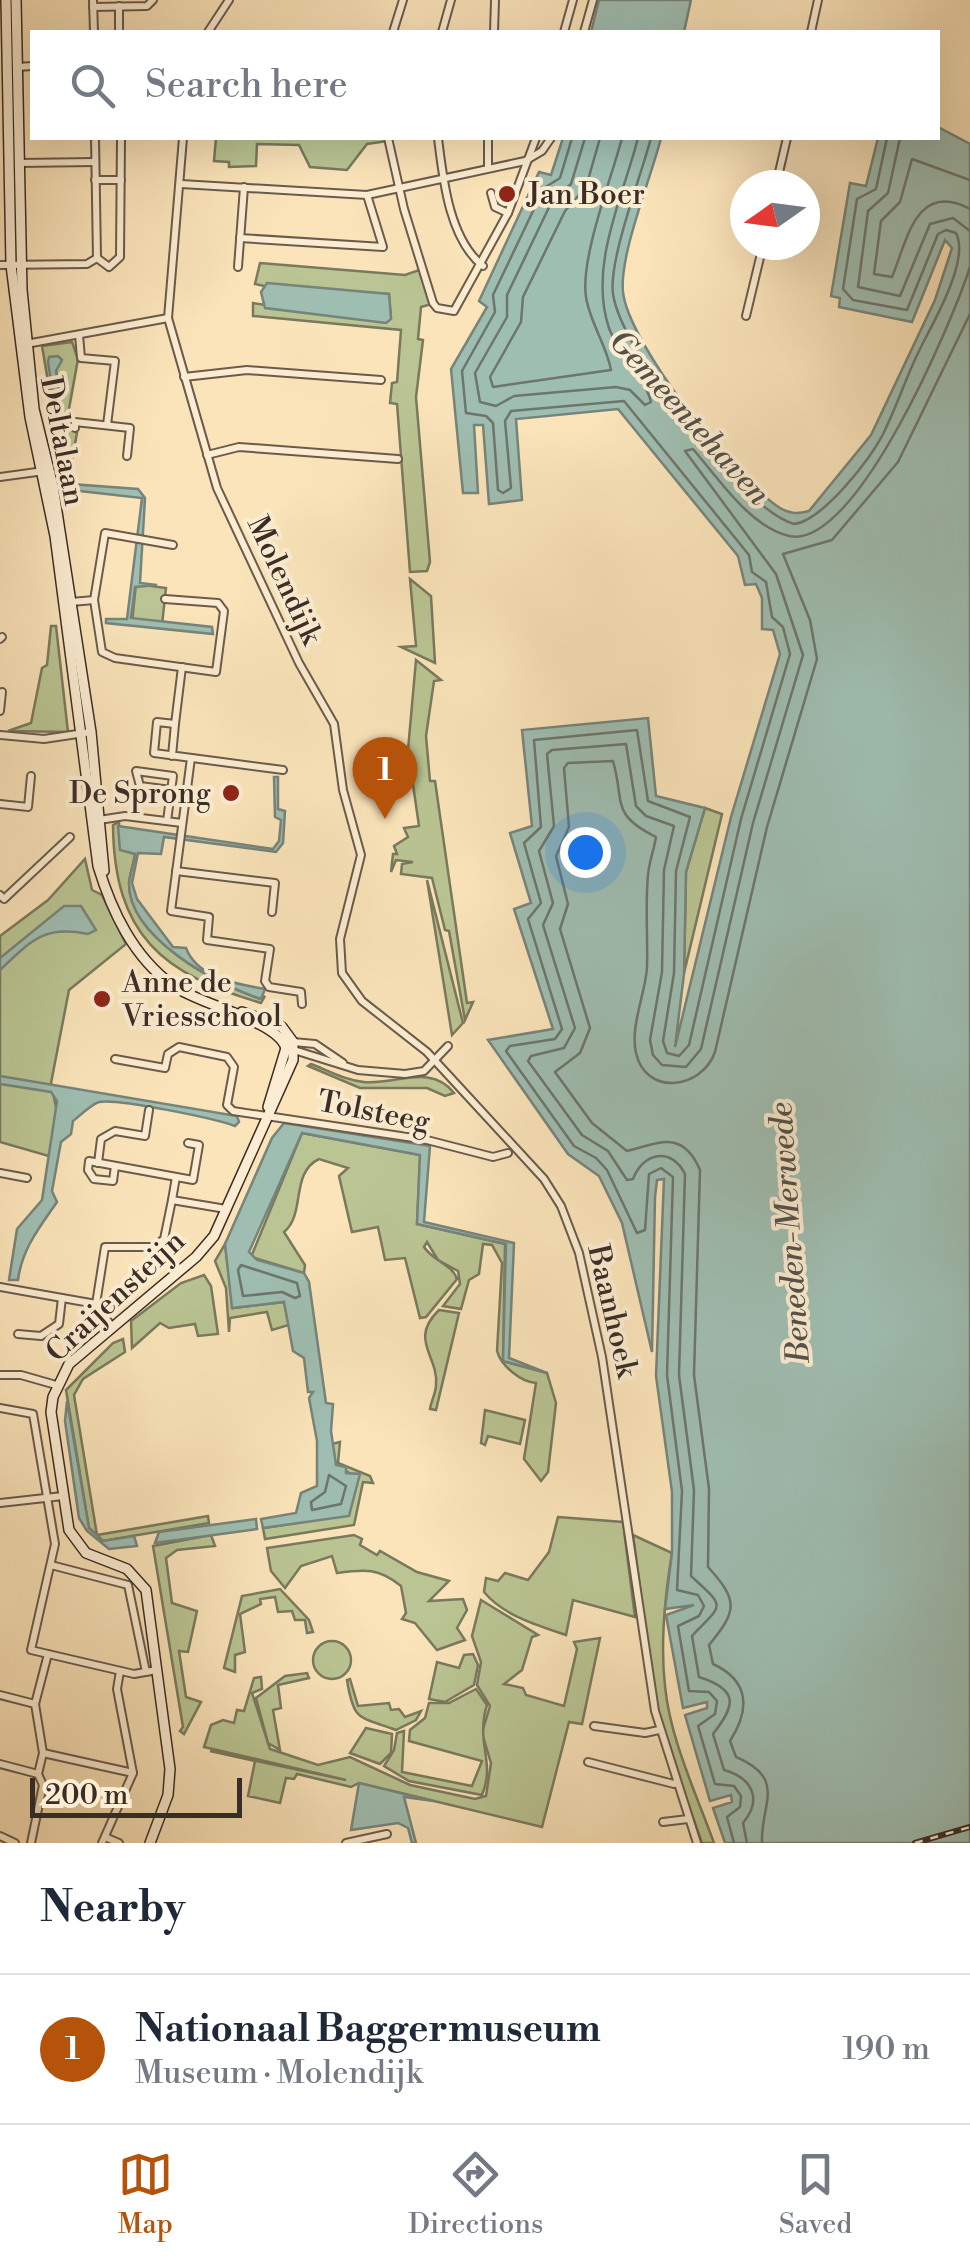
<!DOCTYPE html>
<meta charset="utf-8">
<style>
:root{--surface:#fff;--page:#f2f2f3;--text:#1f2937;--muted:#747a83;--line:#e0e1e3;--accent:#b45309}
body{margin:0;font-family:"Libre Bodoni",serif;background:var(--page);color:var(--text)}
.compass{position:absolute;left:730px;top:170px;width:90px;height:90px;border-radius:50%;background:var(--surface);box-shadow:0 10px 40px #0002;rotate:256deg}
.scale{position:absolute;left:30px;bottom:25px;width:212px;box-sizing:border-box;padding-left:10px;border:5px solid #3a2d28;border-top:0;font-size:28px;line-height:35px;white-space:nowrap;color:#3a2d28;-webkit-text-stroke:8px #fcedd2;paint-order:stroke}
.you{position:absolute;left:585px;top:852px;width:35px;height:35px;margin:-25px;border:8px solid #fff;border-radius:50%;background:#1a73e8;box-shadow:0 0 0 15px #1a73e833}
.badge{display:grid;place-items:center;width:65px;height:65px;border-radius:50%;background:var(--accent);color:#fff;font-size:32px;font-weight:700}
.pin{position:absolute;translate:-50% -82px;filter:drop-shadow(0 2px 5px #0008)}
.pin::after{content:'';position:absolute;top:52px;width:35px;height:30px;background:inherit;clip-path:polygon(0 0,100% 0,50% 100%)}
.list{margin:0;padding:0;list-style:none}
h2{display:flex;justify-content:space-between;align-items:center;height:130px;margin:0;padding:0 40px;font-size:42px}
h2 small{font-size:32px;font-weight:400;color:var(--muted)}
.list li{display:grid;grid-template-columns:65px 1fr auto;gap:30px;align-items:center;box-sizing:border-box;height:150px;padding:0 40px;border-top:2px solid var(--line)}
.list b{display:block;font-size:38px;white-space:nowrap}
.list p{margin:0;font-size:32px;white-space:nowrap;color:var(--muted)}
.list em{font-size:32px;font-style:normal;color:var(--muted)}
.icon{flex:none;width:55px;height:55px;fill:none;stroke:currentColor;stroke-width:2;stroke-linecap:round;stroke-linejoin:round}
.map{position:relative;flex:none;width:970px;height:1843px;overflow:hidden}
.search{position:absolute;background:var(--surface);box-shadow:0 10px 40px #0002;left:30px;right:30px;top:30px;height:110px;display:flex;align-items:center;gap:25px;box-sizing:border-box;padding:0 35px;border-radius:0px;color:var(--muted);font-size:38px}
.sheet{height:280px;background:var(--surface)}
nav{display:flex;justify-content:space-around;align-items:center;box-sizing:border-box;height:140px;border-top:2px solid var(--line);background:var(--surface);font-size:28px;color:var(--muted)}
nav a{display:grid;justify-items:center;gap:5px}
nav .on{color:var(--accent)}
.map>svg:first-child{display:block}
</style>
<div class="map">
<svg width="970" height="1843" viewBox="0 0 970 1843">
<rect width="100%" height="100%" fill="#fbe4ba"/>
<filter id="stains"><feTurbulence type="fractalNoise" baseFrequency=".002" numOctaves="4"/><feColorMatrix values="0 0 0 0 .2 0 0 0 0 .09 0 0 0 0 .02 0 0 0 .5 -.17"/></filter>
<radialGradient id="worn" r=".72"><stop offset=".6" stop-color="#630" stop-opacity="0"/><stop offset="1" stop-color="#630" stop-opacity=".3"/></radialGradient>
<g fill="#bac593" stroke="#7a795e" stroke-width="2.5">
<path d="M216,138H388V141L367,144L347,170L310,167L299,145L257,144L256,166L229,167V162L214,161Z"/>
<path d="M260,263L405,275L422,269L432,304L421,307L418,339L423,340L416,397L430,562L427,571L410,572L397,404L390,403L392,383L397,382L401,330L253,316V303L385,322L391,318L389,294L264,286L255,284Z"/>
<path d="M72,342L78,359L67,420L70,429L77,433L69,477L56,371L58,356L51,383L64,475L42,346Z"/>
<path d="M410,579L431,596L435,663L401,647L416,646Z"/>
<path d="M136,584L166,588L162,625L132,622Z"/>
<path d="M51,626H56L68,732L8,731L31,723L42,668L47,665Z"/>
<path d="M416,660L441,680L434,681L426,736L430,781H435L467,1003L473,1002L465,1020L449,931L445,930L432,878L401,874L402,864L413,862L396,860L391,872L393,854H397L394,846L408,837L404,828L419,826L408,750Z"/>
<path d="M705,808L722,814L684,973L686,872Z"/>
<path d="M119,822L120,844L121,832L159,835L158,849L120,844L135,854C134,863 129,877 129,883C129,938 217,985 261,999L265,996L261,1003C162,974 114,935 113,825Z"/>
<path d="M85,859L92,890L102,895L126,944L69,990L51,1083L58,1117L52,1157L0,1142V936L48,900Z"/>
<path d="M427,880L463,1023L452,1035Z"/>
<path d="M311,1064C329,1071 345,1080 364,1082C396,1085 431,1063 454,1093L445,1096L427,1088H360L308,1066Z"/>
<path d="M302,1133L420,1155L417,1224L505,1244L503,1361L547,1373L556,1403L548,1472L541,1481L524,1459L536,1383C521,1382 501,1366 497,1351L502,1263L492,1245L483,1244L479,1274L469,1280L461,1309L443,1306L460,1284L458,1271L438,1260L427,1242L424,1247C433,1261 452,1264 457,1279L426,1317L420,1318L405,1258L385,1260L378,1227L352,1232L339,1176L348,1168L319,1159C290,1173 306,1214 284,1232L305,1265L304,1273L251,1257Z"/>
<path d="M225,1244L233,1308L284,1302L289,1325L272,1330L267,1312L230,1318L229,1332L226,1288L215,1261Z"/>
<path d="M204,1275L211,1286L218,1334L198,1336L195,1324L169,1328L160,1323L132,1348L131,1321L181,1283Z"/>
<path d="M439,1310L459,1313L436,1410L430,1409C431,1401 436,1393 436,1385C439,1356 408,1340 439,1310Z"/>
<path d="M123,1339L125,1352L83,1379L74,1395L97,1535L208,1516L209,1523L103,1541L89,1528L66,1390L113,1343Z"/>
<path d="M485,1410L525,1420L520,1444L488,1436L485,1445L481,1443Z"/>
<path d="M340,1442L338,1463L370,1476L373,1483L363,1482L354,1525L265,1539L263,1528L349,1515L354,1476L336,1465L332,1444Z"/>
<path d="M558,1517L623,1522L635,1617L573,1600L566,1635C537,1625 504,1616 484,1592L486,1578L498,1581L505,1573L528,1580L549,1552Z"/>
<path d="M211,1535L215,1546L177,1550L166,1558L172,1603L197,1611L188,1652L179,1651L186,1697L201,1702L184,1734L180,1731L183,1727L153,1546Z"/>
<path d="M354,1535L362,1539L360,1545L377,1555L380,1551L417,1572L449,1581L429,1601L463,1599L467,1610L457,1628L465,1640L437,1650L415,1623L402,1619L406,1613L401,1586C379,1568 365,1569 337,1573L332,1556L301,1566L285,1588L271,1571L267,1548Z"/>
<path d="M633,1535L672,1553C665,1595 660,1642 665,1686C670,1739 696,1793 714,1843H702L657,1716Z"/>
<path d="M280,1589L309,1620L313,1632L307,1633L305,1620H295L292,1611L278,1612L275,1597L260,1599L261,1604L240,1614L245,1652L235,1655V1672L224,1668L242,1596Z"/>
<path d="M481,1600L538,1635L532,1637L522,1670L504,1684L523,1688L526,1695L564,1706L577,1649L574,1642L600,1638L582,1724L569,1722L542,1827L359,1783L351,1787L297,1774L294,1779L286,1778L280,1803L248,1796L255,1761L210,1751L346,1780L204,1747L211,1725L223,1720L234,1723L237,1710L244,1711L254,1678L261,1677L262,1689L252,1693L270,1749L318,1765L350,1757L410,1785L475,1799L486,1796L491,1763L482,1733L490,1706L477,1685L481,1662L472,1636Z"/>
<circle cx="332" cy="1660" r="19"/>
<path d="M473,1654L478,1665L474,1685L445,1702L429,1699L437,1662L459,1668L464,1655Z"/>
<path d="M307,1673L309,1678L278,1685L281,1708L273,1710L280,1750L268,1743L256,1698L285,1676Z"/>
<path d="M350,1679L358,1706L389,1703L391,1710L399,1709L405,1717L421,1711L416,1720L396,1730C359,1716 354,1723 347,1680Z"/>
<path d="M476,1689L487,1705C475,1743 496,1762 482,1795L409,1781L384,1766L394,1750L397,1733L404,1731L402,1772L472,1786L482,1761L409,1741L410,1730L425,1718L429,1703H449Z"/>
<path d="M366,1728L392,1734L391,1753L380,1764L350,1753Z"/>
</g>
<g fill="#9fbeb2" stroke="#77847b" stroke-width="2.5">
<path d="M599,0H691L684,32H591Z"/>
<path d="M938,127L970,144V1843H725L713,1808L732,1802L731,1795L710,1801L685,1715L707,1708V1702L683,1708L666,1615L694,1605L665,1609L672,1553V1492L656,1376L664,1179L657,1180L655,1197L652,1352L622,1223L599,1176L568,1154L488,1040L553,1029L514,909L531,903L510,833L532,826L522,730L648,718L656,796L705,808L686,872L684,974L675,1047L731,817L780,654L773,630L762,629V598L756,584L745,585L738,556L618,409L516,419L522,500L489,504L483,425H474L478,493H463L451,369L487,307L479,301L539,172L551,175L563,138H661C652,175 619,255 623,292C628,343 736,480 780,508C790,514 798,514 809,511L871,435L935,300L952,248L945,240L912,322L839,307L840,298L831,296L850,183L866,186L878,138H938Z"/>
<path d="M267,283L389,294L391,319L386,323L265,308L261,292Z"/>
<path d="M58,356L62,360L56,371L71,484L138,489L145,498L140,583L157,585L135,587L131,618L212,627L213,634L106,623V619H127L142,498L71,490L67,486L48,362L49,357Z"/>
<path d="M274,777H278V809L285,811L283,843L276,852L164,837L161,854L138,853L132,883L137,899L173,947L186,948C198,979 238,984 265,989L261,999C218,985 129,938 129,884C129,877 134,863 135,854L120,850L118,826L273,849L279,841L281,820L275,817Z"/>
<path d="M64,906H81L96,930L88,934C44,925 32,940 0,970V958Z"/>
<path d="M0,1076L237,1116L239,1122L235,1126C217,1119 117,1098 99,1102C90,1105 81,1115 73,1121L71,1134L61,1142L52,1191L57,1202C39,1228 22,1249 18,1280H9L17,1229L42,1200L57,1101L51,1092L0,1084Z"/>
<path d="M284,1123L430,1146L424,1222L514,1243L509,1358L547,1373L503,1361L506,1244L417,1224L420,1155L302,1133L249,1252L257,1260L304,1273L309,1282L326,1403L333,1404L331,1431L336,1465L346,1467V1473L360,1474L349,1516L263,1528L261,1519L296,1513L301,1493L317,1486V1441L309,1398L313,1392H308L304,1358L293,1351L284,1302L232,1308L225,1244L272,1138Z"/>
<path d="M67,1401L89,1528L103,1541L134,1536L137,1546L109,1549L87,1531L79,1518L65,1421Z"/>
<path d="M256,1519L257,1529L155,1543L159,1532Z"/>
<path d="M359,1783L434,1801L404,1797L416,1843H412L408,1828L398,1823L351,1830Z"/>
</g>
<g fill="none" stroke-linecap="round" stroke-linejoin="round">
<g stroke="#6c766d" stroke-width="2.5">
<path d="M572,138L560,178L544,188L493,295L495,312L462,371L466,413L486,416L493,423L498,490L503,493L511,488L505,421L511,411L624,401L749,555L752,572L766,582L772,617L783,627L790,654L741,819L689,1045L679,1056L667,1053L663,1041L674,973L676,871L690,817L648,801L637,730L534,740L541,827L524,843L541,903L528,919L562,1029L555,1039L510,1046L506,1051L574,1146L596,1158L607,1170L637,1233L645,1230L649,1174L661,1168L673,1177L667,1375L682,1491L677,1590L698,1595L704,1606L699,1616L678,1626L689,1691L709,1692L717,1701L715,1714L698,1726L715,1784L734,1786L741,1796L740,1807L727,1817L734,1843"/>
<path d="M585,138L571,184L553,199L507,295V317L475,373L480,402L496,406L514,396L616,387L630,390L645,405L651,402C645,377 618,354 609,328C588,266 623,197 638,138"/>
<path d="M600,138L586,187L565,211L523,297L521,322L490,377L493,387L611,370C607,346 590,323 586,297C580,258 612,177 622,138"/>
<path d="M651,138C642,173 608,261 613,294C621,350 740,508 794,524C822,521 872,458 884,432C898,404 907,374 921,347C934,321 970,260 956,233L946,230L938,234L907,310L853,300L843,289L857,199L876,189L887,138"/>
<path d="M900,138L888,193L868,211L858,287L900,296L930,224L953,218L970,231"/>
<path d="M970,180L912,159L900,202L881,221L874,274L892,277C907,241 916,180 970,209"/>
<path d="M241,1265L297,1283L300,1296L295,1298L282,1292L243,1296L238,1270Z"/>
<path d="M329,1475L346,1486L341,1504L312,1510L311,1502L325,1492Z"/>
<path d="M747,1843L743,1823C763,1799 752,1778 724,1770L713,1734C735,1706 740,1690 699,1677L692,1636C723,1603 727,1609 691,1576L694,1490L679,1375L685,1174C672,1147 643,1152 633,1179L627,1180L608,1151L582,1135L528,1061L531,1056L564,1048L575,1028L543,925L553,903L539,851L554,826L547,754L552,750L626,744L636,806L646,816L674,826L664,870L662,972L650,1040L653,1055L662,1065L686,1067L701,1049L753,823L803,655L776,574L685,451L693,449C718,478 750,527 789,536C856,551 953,320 970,267"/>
<path d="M762,1843C760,1805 788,1779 736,1757L730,1741C750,1710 750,1681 713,1664L709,1645C737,1611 739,1601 708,1567L709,1489L694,1375L700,1170C682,1128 657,1144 627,1151L592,1123L555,1072L580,1053L590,1028L560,929L568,904L556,856L569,827L564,768L568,763L613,761C625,803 610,814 656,837C654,850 649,862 648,875C645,906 648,937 647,968C645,995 630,1026 636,1053C646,1097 702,1089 715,1052L767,827L817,659L810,620L783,554L832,540L898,462L970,314"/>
</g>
<defs>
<g id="street">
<path d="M93,0L94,32"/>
<path d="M119,6V32"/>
<path d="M93,7L147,6L153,0"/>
<path d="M208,32L229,0"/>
<path d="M393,32L403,0"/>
<path d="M442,32L451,0"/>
<path d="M494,32L495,0"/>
<path d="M564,32L573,0"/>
<path d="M584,32L593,0"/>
<path d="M811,32L818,0"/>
<path d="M18,67L32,66"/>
<path d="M95,138L97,258L109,267L120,257L121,138"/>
<path d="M183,138L168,318L217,488L299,663L334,724L343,790L361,855L340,939L342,973L362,1001L427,1052L544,1179L561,1206L579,1253L602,1357L655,1711L697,1843"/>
<path d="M388,138L404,209L433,303L437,308L454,311L508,213L536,138"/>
<path d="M438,138C443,179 449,239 483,266"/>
<path d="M18,163L95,162"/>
<path d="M488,168V138"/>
<path d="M95,180H121"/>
<path d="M181,184L367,195L525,161L542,151L551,138"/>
<path d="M776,185L787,138"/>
<path d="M491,193L495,207L508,213"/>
<path d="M240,238L383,247L367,195"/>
<path d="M0,265L87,264L97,258"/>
<path d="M238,267L244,187"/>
<path d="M746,316L763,245"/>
<path d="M79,335L81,358L115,361L107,425"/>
<path d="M26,344L168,318"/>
<path d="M184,377L247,370L381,380"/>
<path d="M75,428V422L130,428L127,456"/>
<path d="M207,455L239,447L398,459"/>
<path d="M0,477L44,471"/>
<path d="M165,599L218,603L224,611L216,672L115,658L102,652L94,600L105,533L173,545"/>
<path d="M71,602L94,600"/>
<path d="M0,639L2,637"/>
<path d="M0,711L2,692"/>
<path d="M175,724L182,667"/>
<path d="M0,735L44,739L91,732"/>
<path d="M172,756L175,724L157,722L154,753C197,759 240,764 283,770"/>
<path d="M191,758L171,911L209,917L207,940L270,949L265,981L269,987L301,992L302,1004"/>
<path d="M0,804L28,807L31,776"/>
<path d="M99,820L125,816L182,823"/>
<path d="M167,821L173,776L136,771L140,786L171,790"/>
<path d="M176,871L275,883L272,912"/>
<path d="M0,895L4,899L70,837"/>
<path d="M293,1042L315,1044L343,1063"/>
<path d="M294,1050L358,1070L405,1074L424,1071L448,1046"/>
<path d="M115,1059L165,1068L168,1054L179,1047L227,1057L234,1067L227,1105L233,1111L427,1140L493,1157L508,1153"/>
<path d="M98,1163L101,1139L115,1131L145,1136L149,1110"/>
<path d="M115,1166L113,1181L94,1179L88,1170L89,1161L193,1180L199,1145L188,1143"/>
<path d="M0,1173L27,1178"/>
<path d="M176,1177L172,1200L226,1209"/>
<path d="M0,1287L96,1304L112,1327"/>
<path d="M96,1304L105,1247H154L164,1239L172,1200"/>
<path d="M18,1334L41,1336L59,1324L62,1298"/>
<path d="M0,1375H21L56,1385"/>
<path d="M0,1408L33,1414L55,1544L31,1650L48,1654L35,1704L43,1753L38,1774L43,1785L31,1843"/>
<path d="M0,1503L63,1496"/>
<path d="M51,1565L128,1585L146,1672"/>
<path d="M48,1654L134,1674L157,1670"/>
<path d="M0,1695L35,1704"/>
<path d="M594,1726L645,1733L659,1730"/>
<path d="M43,1753L133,1773"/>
<path d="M588,1762L674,1784"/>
<path d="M0,1764L38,1774"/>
<path d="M663,1822L688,1819"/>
<path d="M0,1836L15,1843"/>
<path d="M105,1837L119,1843"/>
<path d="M102,1843L133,1773L117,1689L120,1671"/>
<path d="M346,1843L387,1834"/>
</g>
<g id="secondary">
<path d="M6,0L11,265L30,417L55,536L98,866C112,912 133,956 172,985C199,1005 277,1020 286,1048"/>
<path d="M16,0L22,290L34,409L53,486L91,732L104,871"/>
<path d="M242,1012L282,1027L293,1042"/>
<path d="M268,1107L286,1048"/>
<path d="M150,1843L168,1795L170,1769L146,1590L127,1569L86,1553L69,1530L51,1412L53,1397L69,1364L196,1257L214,1236L293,1060V1042"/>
</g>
</defs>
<use href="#street" stroke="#6a5b4c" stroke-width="10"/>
<use href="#secondary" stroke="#3a2d28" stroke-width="12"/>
<use href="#street" stroke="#fcedd2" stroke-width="6"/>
<use href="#secondary" stroke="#fcedd2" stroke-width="9"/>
<defs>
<path id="rail" d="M915,1843L970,1827"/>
</defs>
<use href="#rail" stroke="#3a2d28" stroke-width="6"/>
<use href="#rail" stroke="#fcedd2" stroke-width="2.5" stroke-dasharray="8" stroke-linecap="butt"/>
</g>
<g fill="#8f2418" stroke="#fcedd2" stroke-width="4">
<circle cx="507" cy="194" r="10"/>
<circle cx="231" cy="793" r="10"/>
<circle cx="102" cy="999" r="10"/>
</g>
<g text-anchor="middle" stroke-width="8" stroke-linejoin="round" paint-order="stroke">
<g font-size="30" fill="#3a2d28" stroke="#fcedd2" text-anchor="start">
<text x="527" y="204">Jan Boer</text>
<text x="211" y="803" text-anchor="end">De Sprong</text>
<text x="122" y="992">Anne de<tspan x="122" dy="34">Vriesschool</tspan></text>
</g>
<g font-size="30" fill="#3a2d28" stroke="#fcedd2">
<text transform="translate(63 441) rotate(79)" y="10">Deltalaan</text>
<text transform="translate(285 580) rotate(65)" y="10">Molendijk</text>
<text transform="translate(374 1111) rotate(11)" y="10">Tolsteeg</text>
<text transform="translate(115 1296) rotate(-43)" y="10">Craijensteijn</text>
<text transform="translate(613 1311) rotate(77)" y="10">Baanhoek</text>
</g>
<g font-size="32" font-style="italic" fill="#53514a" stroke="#fcedd2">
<text transform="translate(690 417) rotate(48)" y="11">Gemeentehaven</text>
<text transform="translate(789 1233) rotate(-94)" y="11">Beneden-Merwede</text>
</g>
</g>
<rect width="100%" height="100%" filter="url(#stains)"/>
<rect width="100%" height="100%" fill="url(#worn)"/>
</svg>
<svg class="compass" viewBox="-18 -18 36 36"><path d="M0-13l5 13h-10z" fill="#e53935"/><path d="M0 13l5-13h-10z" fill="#747a83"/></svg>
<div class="scale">200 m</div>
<div class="you"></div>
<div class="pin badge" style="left:385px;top:819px">1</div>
<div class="search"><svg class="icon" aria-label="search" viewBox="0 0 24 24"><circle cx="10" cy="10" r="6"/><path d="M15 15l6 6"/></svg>Search here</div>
</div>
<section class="sheet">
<h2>Nearby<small></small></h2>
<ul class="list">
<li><span class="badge">1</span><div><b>Nationaal Baggermuseum</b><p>Museum · Molendijk</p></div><em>190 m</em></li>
</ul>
</section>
<nav>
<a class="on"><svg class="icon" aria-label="map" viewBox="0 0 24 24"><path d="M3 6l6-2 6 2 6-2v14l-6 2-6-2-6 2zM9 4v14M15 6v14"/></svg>Map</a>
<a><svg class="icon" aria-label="directions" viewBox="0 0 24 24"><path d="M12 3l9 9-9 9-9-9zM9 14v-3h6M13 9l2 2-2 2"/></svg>Directions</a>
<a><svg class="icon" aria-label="saved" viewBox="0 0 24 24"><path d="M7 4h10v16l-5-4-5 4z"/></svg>Saved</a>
</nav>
